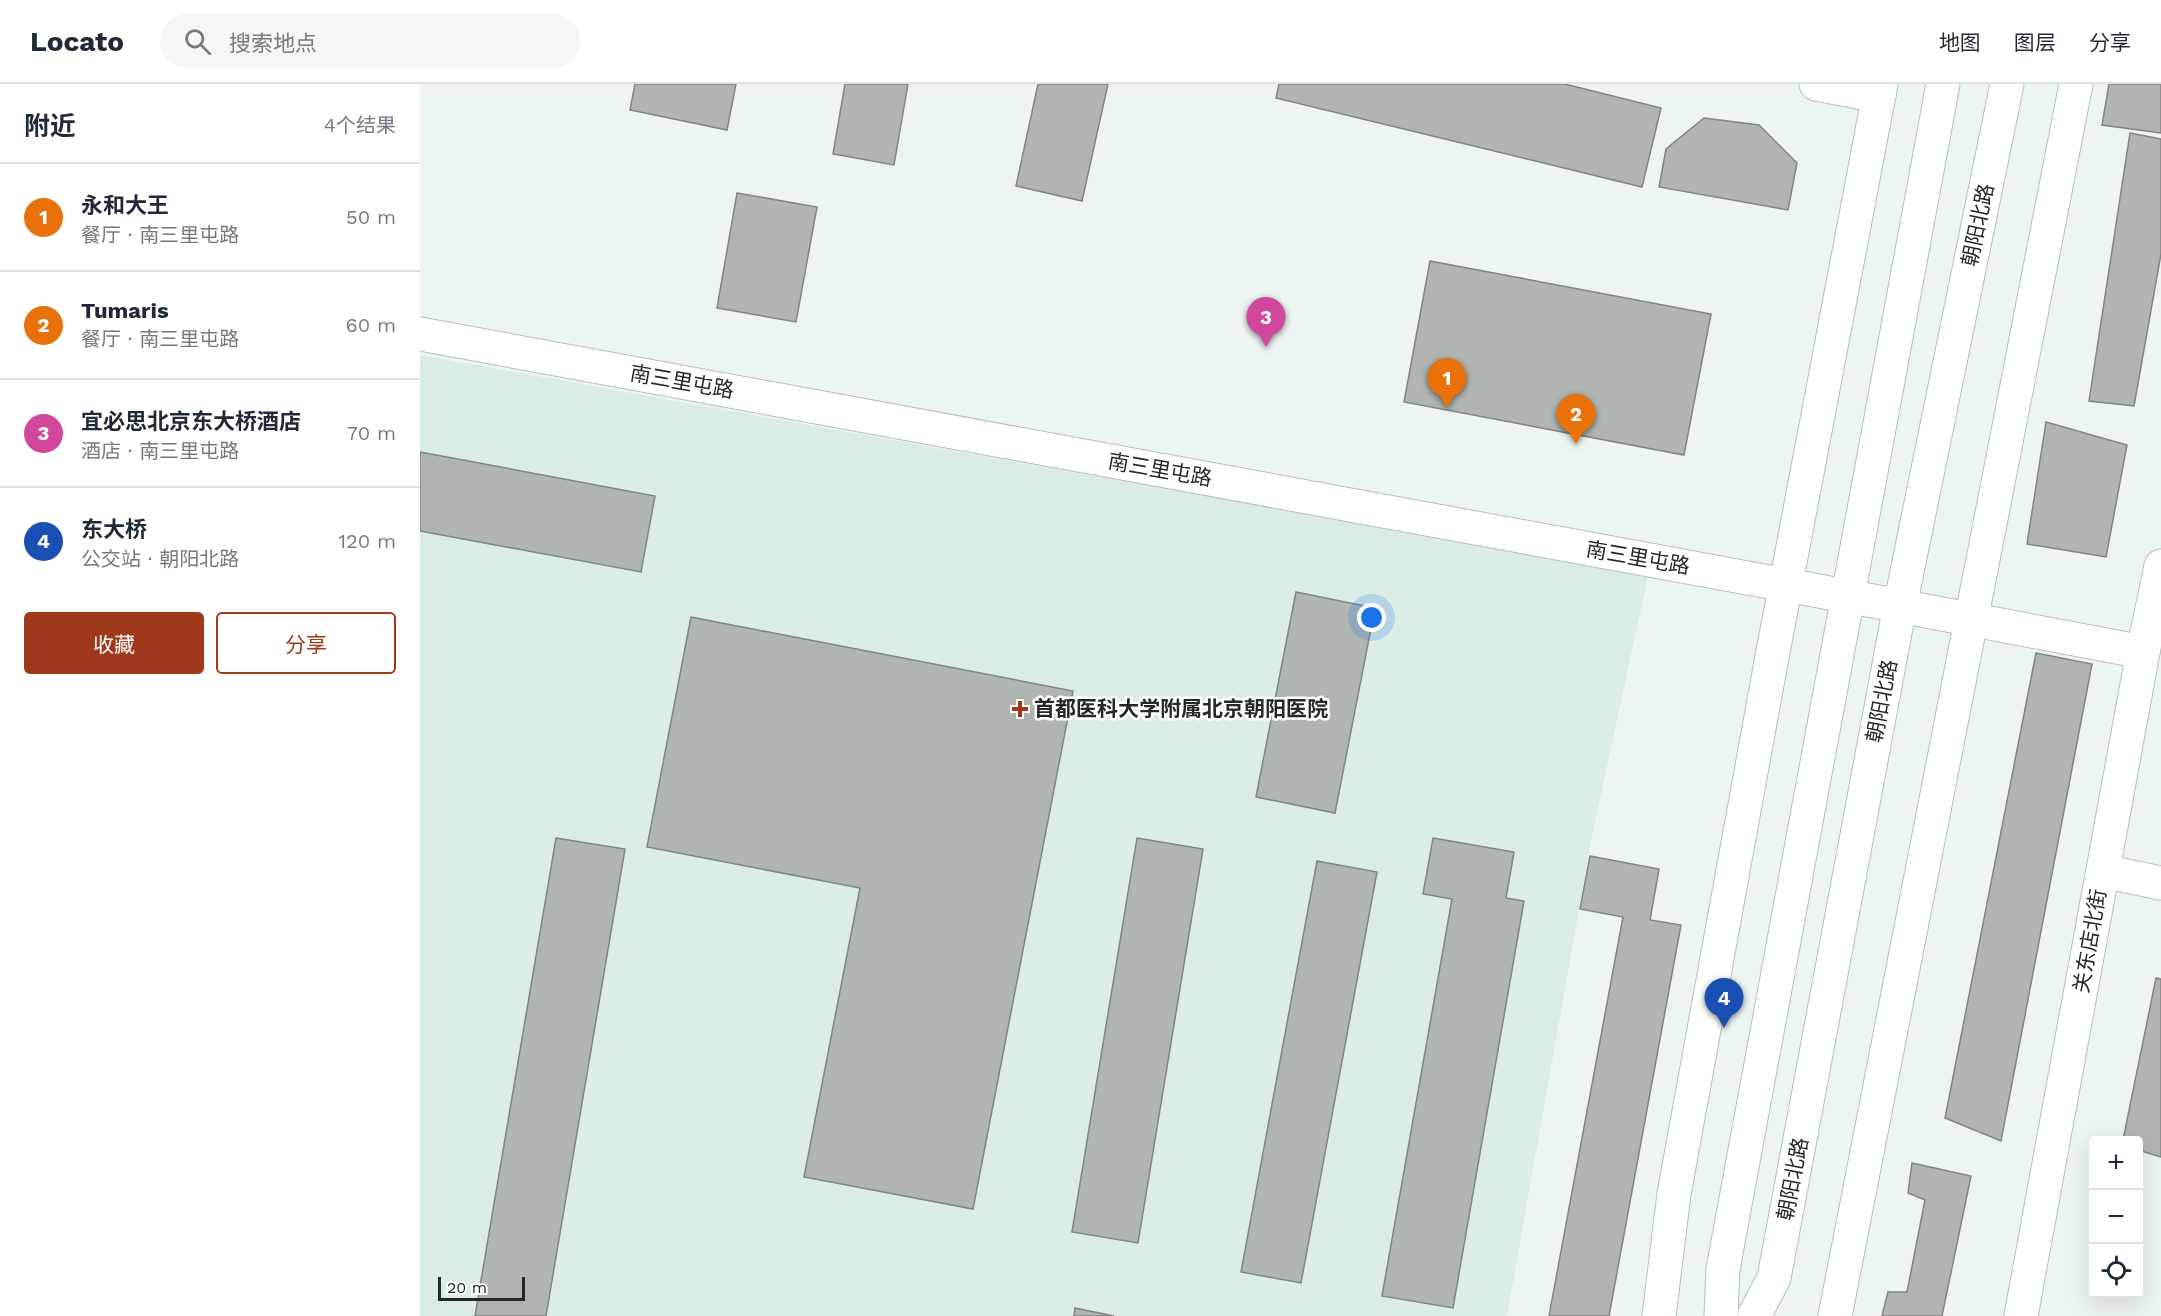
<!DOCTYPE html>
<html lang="zh">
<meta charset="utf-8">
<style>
:root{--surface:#fff;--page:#f6f6f7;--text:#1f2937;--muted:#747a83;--line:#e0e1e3;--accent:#a0381c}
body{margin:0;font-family:"Work Sans","Noto Sans SC",sans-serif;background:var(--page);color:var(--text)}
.controls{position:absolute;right:18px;bottom:18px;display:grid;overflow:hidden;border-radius:6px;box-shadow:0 6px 24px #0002}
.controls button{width:54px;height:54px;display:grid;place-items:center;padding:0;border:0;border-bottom:2px solid var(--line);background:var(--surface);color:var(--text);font:30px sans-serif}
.scale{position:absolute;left:18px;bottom:15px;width:87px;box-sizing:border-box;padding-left:6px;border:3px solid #262828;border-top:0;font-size:16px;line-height:21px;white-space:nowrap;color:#262828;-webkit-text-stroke:4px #fff;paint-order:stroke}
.you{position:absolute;left:952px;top:534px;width:21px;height:21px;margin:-15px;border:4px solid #fff;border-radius:50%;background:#1a73e8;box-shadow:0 0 0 9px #1a73e833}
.badge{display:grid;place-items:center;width:39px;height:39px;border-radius:50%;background:var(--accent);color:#fff;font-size:20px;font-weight:700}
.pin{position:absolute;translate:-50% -50px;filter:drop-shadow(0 2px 3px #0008)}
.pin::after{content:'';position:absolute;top:32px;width:21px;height:18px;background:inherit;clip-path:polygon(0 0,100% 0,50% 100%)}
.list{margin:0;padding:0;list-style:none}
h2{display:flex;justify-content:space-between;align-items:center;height:78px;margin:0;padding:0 24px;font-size:26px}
h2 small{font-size:20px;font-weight:400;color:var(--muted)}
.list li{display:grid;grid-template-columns:39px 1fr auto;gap:18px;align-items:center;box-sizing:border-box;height:108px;padding:0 24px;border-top:2px solid var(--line)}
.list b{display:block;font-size:22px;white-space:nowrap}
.list p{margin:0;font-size:20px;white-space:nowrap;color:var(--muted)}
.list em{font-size:20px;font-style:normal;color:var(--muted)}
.actions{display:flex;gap:12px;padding:18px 24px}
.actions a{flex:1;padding:14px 0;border:2px solid var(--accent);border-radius:6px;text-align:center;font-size:21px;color:var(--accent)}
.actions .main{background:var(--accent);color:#fff}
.icon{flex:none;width:33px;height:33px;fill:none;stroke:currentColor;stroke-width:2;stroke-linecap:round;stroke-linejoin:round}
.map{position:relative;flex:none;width:1741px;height:1232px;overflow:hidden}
header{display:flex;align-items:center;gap:36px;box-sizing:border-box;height:84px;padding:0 30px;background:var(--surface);border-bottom:2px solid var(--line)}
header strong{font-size:28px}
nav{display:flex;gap:33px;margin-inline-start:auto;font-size:21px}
.search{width:420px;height:54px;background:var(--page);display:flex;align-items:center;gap:15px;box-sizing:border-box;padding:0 21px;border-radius:33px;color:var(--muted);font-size:22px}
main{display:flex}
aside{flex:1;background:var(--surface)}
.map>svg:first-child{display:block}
</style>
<header>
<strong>Locato</strong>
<div class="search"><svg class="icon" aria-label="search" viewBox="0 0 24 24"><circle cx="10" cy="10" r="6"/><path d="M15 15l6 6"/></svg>搜索地点</div>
<nav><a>地图</a><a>图层</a><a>分享</a></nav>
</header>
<main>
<aside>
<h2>附近<small>4个结果</small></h2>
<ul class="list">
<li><span class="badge" style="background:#e8710a">1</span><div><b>永和大王</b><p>餐厅 · 南三里屯路</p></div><em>50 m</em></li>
<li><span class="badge" style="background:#e8710a">2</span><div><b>Tumaris</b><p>餐厅 · 南三里屯路</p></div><em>60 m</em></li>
<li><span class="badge" style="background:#d1479c">3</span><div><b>宜必思北京东大桥酒店</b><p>酒店 · 南三里屯路</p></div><em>70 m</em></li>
<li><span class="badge" style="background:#1a4fb4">4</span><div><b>东大桥</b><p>公交站 · 朝阳北路</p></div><em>120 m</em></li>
</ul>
<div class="actions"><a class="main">收藏</a><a>分享</a></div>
</aside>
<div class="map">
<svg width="1741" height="1232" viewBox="0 0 1741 1232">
<rect width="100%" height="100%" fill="#edf5f2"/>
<path fill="#dbebe5" d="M0,271L1228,492L1171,757L1087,1232H0Z"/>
<g fill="#b0b5b1" stroke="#808580" stroke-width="1.5">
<path d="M215,0H316L307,46L210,26Z"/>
<path d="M425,0H488L474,81L413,70Z"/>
<path d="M618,0H688L662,117L596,102Z"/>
<path d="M859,0H1145L1241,24L1222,103L856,14Z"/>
<path d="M1689,0H1741V49L1682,41Z"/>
<path d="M1284,34L1339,41L1377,79L1368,126L1239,103L1246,65Z"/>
<path d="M1710,49L1741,55V170L1714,322L1669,317Z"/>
<path d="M317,109L397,123L376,238L297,224Z"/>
<path d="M1010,177L1291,230L1264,371L984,318Z"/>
<path d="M1626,338L1707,361L1686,473L1607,460Z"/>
<path d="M0,368L235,412L221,488L0,447Z"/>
<path d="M876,508L955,524L915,729L836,713Z"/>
<path d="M271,533L653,607L553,1125L384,1093L440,804L227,763Z"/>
<path d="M1616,569L1672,580L1581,1057L1525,1034Z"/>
<path d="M136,754L205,765L126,1232H55Z"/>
<path d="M717,754L783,765L718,1159L652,1148Z"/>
<path d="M1013,754L1094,768L1086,814L1104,817L1033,1224L962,1212L1032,815L1003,810Z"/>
<path d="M1170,772L1239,785L1230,836L1261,841L1189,1232H1129L1203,833L1160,825Z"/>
<path d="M897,777L957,788L881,1199L821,1188Z"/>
<path d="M1736,894L1741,895V1073L1718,1066V1056H1703Z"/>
<path d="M1492,1079L1551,1092L1522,1232H1462L1468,1208H1487L1505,1116L1488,1109Z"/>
<path d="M655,1224L694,1232H654Z"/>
</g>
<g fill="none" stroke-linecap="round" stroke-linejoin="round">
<defs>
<g id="minor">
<path d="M1396,0L1459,12"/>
<path d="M0,250L1480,522L1723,568"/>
<path d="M1683,787L1741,799"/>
<path d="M1239,1232L1254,1110L1352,573L1461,0"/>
<path d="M1415,1232L1656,0"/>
<path d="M1601,1232L1723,568L1741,482"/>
</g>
<g id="major">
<path d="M1301,1232L1303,1185L1523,0"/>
<path d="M1334,1232L1354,1194L1480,522L1587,0"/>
</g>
</defs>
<use href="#minor" stroke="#b7bebb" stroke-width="35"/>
<use href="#major" stroke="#b7bebb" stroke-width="35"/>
<use href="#minor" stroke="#fff" stroke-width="33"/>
<use href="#major" stroke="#fff" stroke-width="33"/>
</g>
<path fill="#a0381c" stroke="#fff" stroke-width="2" d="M597 616h6v6h6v6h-6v6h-6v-6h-6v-6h6z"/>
<g text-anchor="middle" stroke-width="5" stroke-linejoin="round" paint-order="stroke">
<g font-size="21" fill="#262828" stroke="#fff">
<text transform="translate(1558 141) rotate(-78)" y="7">朝阳北路</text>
<text transform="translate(262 298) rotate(10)" y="7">南三里屯路</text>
<text transform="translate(740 386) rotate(10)" y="7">南三里屯路</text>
<text transform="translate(1218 474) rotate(10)" y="7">南三里屯路</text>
<text transform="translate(1462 617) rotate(-79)" y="7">朝阳北路</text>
<text transform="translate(1670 857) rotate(-80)" y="7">关东店北街</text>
<text transform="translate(1373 1095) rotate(-79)" y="7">朝阳北路</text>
</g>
<g font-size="21" font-weight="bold" fill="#262828" stroke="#fff" text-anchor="start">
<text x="614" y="632">首都医科大学附属北京朝阳医院</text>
</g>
</g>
</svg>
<div class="controls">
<button>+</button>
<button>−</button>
<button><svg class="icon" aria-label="locate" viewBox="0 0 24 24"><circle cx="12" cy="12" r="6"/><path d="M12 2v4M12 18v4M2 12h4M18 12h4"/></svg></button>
</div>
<div class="scale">20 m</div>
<div class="you"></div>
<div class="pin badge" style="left:1027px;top:324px;background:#e8710a">1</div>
<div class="pin badge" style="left:1156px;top:360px;background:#e8710a">2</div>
<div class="pin badge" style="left:846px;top:263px;background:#d1479c">3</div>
<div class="pin badge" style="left:1304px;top:944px;background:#1a4fb4">4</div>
</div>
</main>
